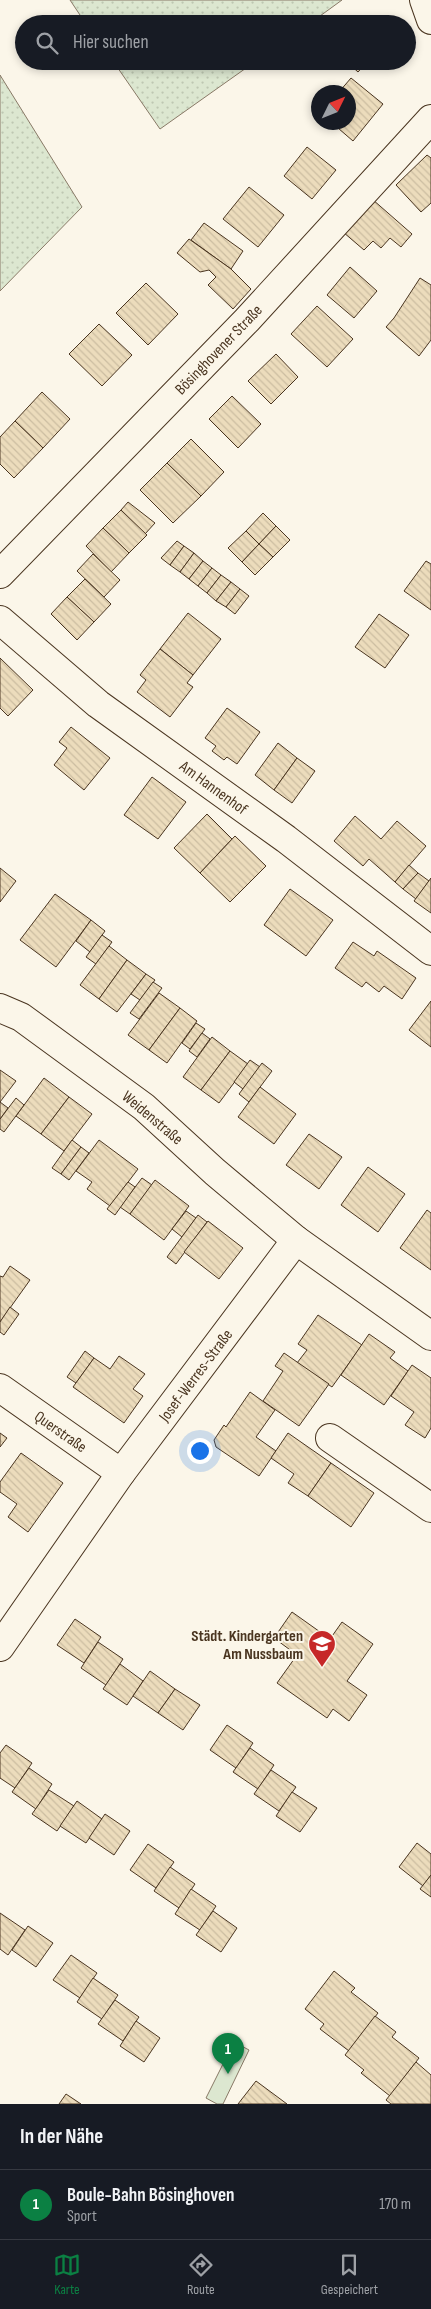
<!DOCTYPE html>
<html lang="de">
<meta charset="utf-8">
<style>
:root{--surface:#171b24;--page:#242831;--text:#f1f3f6;--muted:#9ea1a6;--line:#363941;--accent:#0b8043}
body{margin:0;font-family:"Sofia Sans Condensed",sans-serif;background:var(--page);color:var(--text)}
.compass{position:absolute;left:311px;top:85px;width:45px;height:45px;border-radius:50%;background:var(--surface);box-shadow:0 2px 8px #0003;rotate:47deg}
.you{position:absolute;left:199px;top:1450px;width:18px;height:18px;margin:-12px;border:4px solid #fff;border-radius:50%;background:#1a73e8;box-shadow:0 0 0 8px #1a73e833}
.badge{display:grid;place-items:center;width:32px;height:32px;border-radius:50%;background:var(--accent);color:#fff;font-size:16px;font-weight:700}
.pin{position:absolute;translate:-50% -41px;filter:drop-shadow(0 1px 2px #0008)}
.pin::after{content:'';position:absolute;top:26px;width:18px;height:15px;background:inherit;clip-path:polygon(0 0,100% 0,50% 100%)}
.list{margin:0;padding:0;list-style:none}
h2{display:flex;justify-content:space-between;align-items:center;height:65px;margin:0;padding:0 20px;font-size:21px}
h2 small{font-size:16px;font-weight:400;color:var(--muted)}
.list li{display:grid;grid-template-columns:32px 1fr auto;gap:15px;align-items:center;box-sizing:border-box;height:70px;padding:0 20px;border-top:1px solid var(--line)}
.list b{display:block;font-size:19px;white-space:nowrap}
.list p{margin:0;font-size:16px;white-space:nowrap;color:var(--muted)}
.list em{font-size:16px;font-style:normal;color:var(--muted)}
.icon{flex:none;width:28px;height:28px;fill:none;stroke:currentColor;stroke-width:2;stroke-linecap:round;stroke-linejoin:round}
.map{position:relative;flex:none;width:431px;height:2104px;overflow:hidden}
.search{position:absolute;background:var(--surface);box-shadow:0 2px 8px #0003;left:15px;right:15px;top:15px;height:55px;display:flex;align-items:center;gap:12px;box-sizing:border-box;padding:0 18px;border-radius:28px;color:var(--muted);font-size:19px}
.sheet{height:135px;background:var(--surface)}
nav{display:flex;justify-content:space-around;align-items:center;box-sizing:border-box;height:70px;border-top:1px solid var(--line);background:var(--surface);font-size:14px;color:var(--muted)}
nav a{display:grid;justify-items:center;gap:2px}
nav .on{color:var(--accent)}
.map>svg:first-child{display:block}
</style>
<div class="map">
<svg width="431" height="2104" viewBox="0 0 431 2104">
<defs>
<pattern id="grass-dots" width="8" height="8" patternUnits="userSpaceOnUse" patternTransform="scale(1.25)"><rect width="8" height="8" fill="#dce7d0"/><path d="M2 2h.1M6 6h.1" fill="none" stroke="#bec7b2" stroke-width="1.8" stroke-linecap="round"/></pattern>
<pattern id="building-back-hatch" width="6" height="6" patternUnits="userSpaceOnUse" patternTransform="scale(1.25)"><rect width="6" height="6" fill="#ecdcbc"/><path d="M-1 5l2 2M0 0l6 6M5-1l2 2" fill="none" stroke="#ccbda1"/></pattern>
</defs>
<rect width="100%" height="100%" fill="#fbf6e9"/>
<g fill="url(#grass-dots)" stroke="#887966">
<path d="M70,0H342L309,24H86Z"/>
<path d="M113,61H256L160,129Z"/>
<path d="M0,75L82,207L0,291Z"/>
</g>
<path fill="#dce7d0" stroke="#887966" d="M234,2042L249,2050L223,2104H217L206,2098Z"/>
<g fill="url(#building-back-hatch)" stroke="#4a3520">
<path d="M346,61H368L358,72Z"/>
<path d="M351,78L383,104L353,141L331,122H348V92H339Z"/>
<path d="M307,147L336,170L312,199L284,176Z"/>
<path d="M427,155L431,158V203L421,212L396,185Z"/>
<path d="M249,187L284,215L258,247L223,219Z"/>
<path d="M372,199L412,234L401,247L390,238L381,248L373,241L364,250L343,232Z"/>
<path d="M204,223L243,251L231,269L191,240Z"/>
<path d="M189,239L231,269L251,289L233,309L208,285L216,277L209,270L200,272L177,253Z"/>
<path d="M350,267L377,291L354,318L327,295Z"/>
<path d="M420,278L431,285V340L419,356L386,327L394,318Z"/>
<path d="M146,283L178,314L148,345L116,313Z"/>
<path d="M317,306L353,339L327,367L291,334Z"/>
<path d="M99,324L132,355L102,386L69,354Z"/>
<path d="M276,354L298,377L271,404L248,381Z"/>
<path d="M42,392L70,419L43,448L15,421Z"/>
<path d="M232,396L261,424L238,448L209,419Z"/>
<path d="M15,421L43,448L14,478L0,464V437Z"/>
<path d="M191,439L224,472L201,496L167,463Z"/>
<path d="M167,463L201,496L173,523L140,490Z"/>
<path d="M128,502L155,523L145,534L121,510Z"/>
<path d="M121,510L147,535L129,553L103,528Z"/>
<path d="M263,513L276,526L259,544L246,531Z"/>
<path d="M276,526L290,540L273,557L259,544Z"/>
<path d="M103,528L129,553L111,572L86,546Z"/>
<path d="M246,531L259,544L242,562L228,548Z"/>
<path d="M177,541L184,546L170,565L161,558Z"/>
<path d="M259,544L273,557L255,575L242,562Z"/>
<path d="M184,546L194,553L180,572L170,565Z"/>
<path d="M194,553L203,561L189,579L180,572Z"/>
<path d="M93,554L120,580L104,597L77,571Z"/>
<path d="M203,561L212,568L198,586L189,579Z"/>
<path d="M426,561L431,564V610L404,591Z"/>
<path d="M212,568L221,575L207,593L198,586Z"/>
<path d="M221,575L231,582L216,601L207,593Z"/>
<path d="M85,579L111,604L94,622L67,597Z"/>
<path d="M231,582L240,589L226,607L216,601Z"/>
<path d="M240,589L249,596L235,614L226,607Z"/>
<path d="M67,597L94,622L77,640L51,614Z"/>
<path d="M188,613L221,639L193,675L160,649Z"/>
<path d="M379,614L409,635L385,668L355,647Z"/>
<path d="M160,649L193,675L187,683L193,687L170,717L137,692L146,680L140,675Z"/>
<path d="M0,658L33,690L8,716L0,708Z"/>
<path d="M227,708L260,732L237,764L227,757L224,760L212,751L216,746L205,738Z"/>
<path d="M71,727L110,758L84,790L54,765L67,748L59,742Z"/>
<path d="M278,743L297,758L274,790L255,775Z"/>
<path d="M297,758L315,771L292,803L274,790Z"/>
<path d="M152,777L186,802L158,839L124,815Z"/>
<path d="M207,814L232,839L200,873L174,848Z"/>
<path d="M355,816L381,839L397,821L426,846L395,882L369,859L363,866L334,841Z"/>
<path d="M235,836L266,866L230,902L200,873Z"/>
<path d="M409,865L418,873L403,889L395,882Z"/>
<path d="M0,868L16,881L0,902Z"/>
<path d="M418,873L429,881L416,899L403,889Z"/>
<path d="M431,878V913L414,901Z"/>
<path d="M290,889L333,920L306,956L264,925Z"/>
<path d="M55,894L91,920L56,967L20,940Z"/>
<path d="M91,920L105,931L90,952L76,941Z"/>
<path d="M102,935L112,942L96,964L86,957Z"/>
<path d="M353,942L374,956L377,951L416,978L402,999L384,986L379,992L366,982L362,987L335,968Z"/>
<path d="M109,946L127,960L99,999L80,985Z"/>
<path d="M127,960L146,974L117,1012L99,999Z"/>
<path d="M146,974L155,980L140,1000L131,994Z"/>
<path d="M153,982L162,988L139,1019L130,1013Z"/>
<path d="M159,993L180,1008L149,1050L128,1035Z"/>
<path d="M431,1001V1047L409,1030Z"/>
<path d="M180,1008L197,1021L167,1063L149,1050Z"/>
<path d="M196,1023L205,1029L190,1049L182,1043Z"/>
<path d="M202,1033L210,1039L197,1057L189,1051Z"/>
<path d="M212,1037L230,1051L201,1090L183,1077Z"/>
<path d="M230,1051L248,1064L219,1103L201,1090Z"/>
<path d="M250,1060L260,1067L243,1089L234,1082Z"/>
<path d="M262,1063L272,1071L249,1102L239,1094Z"/>
<path d="M0,1070L16,1081L0,1102Z"/>
<path d="M44,1078L69,1097L41,1134L16,1116Z"/>
<path d="M260,1087L296,1114L274,1144L238,1117Z"/>
<path d="M69,1097L92,1114L64,1151L41,1134Z"/>
<path d="M16,1098L24,1105L4,1132L0,1129V1119Z"/>
<path d="M0,1102L8,1108L0,1119Z"/>
<path d="M309,1134L342,1157L319,1189L286,1165Z"/>
<path d="M72,1140L81,1147L61,1174L52,1168Z"/>
<path d="M99,1140L138,1169L110,1206L87,1189L92,1182L76,1171Z"/>
<path d="M81,1147L89,1153L69,1180L61,1174Z"/>
<path d="M368,1167L405,1194L378,1232L341,1205Z"/>
<path d="M142,1178L152,1185L130,1214L120,1207Z"/>
<path d="M155,1180L189,1206L164,1240L130,1214Z"/>
<path d="M128,1182L135,1187L115,1215L107,1209Z"/>
<path d="M427,1210L431,1213V1270L400,1248Z"/>
<path d="M186,1211L196,1218L182,1237L172,1229Z"/>
<path d="M198,1215L207,1222L176,1264L167,1257Z"/>
<path d="M208,1221L243,1248L219,1279L184,1252Z"/>
<path d="M10,1266L30,1280L0,1322V1276L3,1277Z"/>
<path d="M10,1307L19,1314L4,1335L0,1332V1322Z"/>
<path d="M318,1315L362,1345L332,1387L297,1363L307,1350L298,1344Z"/>
<path d="M369,1334L395,1352L390,1358L408,1371L384,1405L341,1375Z"/>
<path d="M85,1351L94,1358L76,1383L67,1377Z"/>
<path d="M284,1353L329,1384L299,1426L263,1401L283,1371L275,1366Z"/>
<path d="M119,1356L145,1374L133,1389L143,1396L124,1423L73,1387L94,1358L110,1369Z"/>
<path d="M412,1365L431,1378V1428L425,1438L405,1425L414,1412L391,1396Z"/>
<path d="M250,1392L275,1410L256,1437L276,1451L259,1476L216,1447L214,1440L224,1425L226,1427Z"/>
<path d="M0,1433L7,1438L0,1447Z"/>
<path d="M288,1433L331,1463L308,1496L288,1483L294,1474L271,1458Z"/>
<path d="M21,1453L63,1483L28,1532L8,1517L17,1504L0,1492V1482Z"/>
<path d="M331,1463L374,1493L351,1527L308,1496Z"/>
<path d="M292,1612L330,1639L342,1622L373,1644L347,1681L367,1695L349,1721L333,1709L327,1718L277,1683L297,1655L274,1638Z"/>
<path d="M75,1619L101,1637L84,1663L57,1645Z"/>
<path d="M98,1642L123,1659L106,1685L81,1668Z"/>
<path d="M120,1664L143,1681L127,1705L103,1689Z"/>
<path d="M150,1671L175,1689L158,1713L133,1696Z"/>
<path d="M175,1689L200,1705L183,1730L158,1713Z"/>
<path d="M227,1725L253,1743L236,1768L210,1750Z"/>
<path d="M6,1745L32,1763L15,1788L0,1778V1753Z"/>
<path d="M250,1748L274,1765L258,1789L233,1772Z"/>
<path d="M29,1768L52,1784L36,1809L12,1792Z"/>
<path d="M271,1770L296,1787L279,1811L254,1794Z"/>
<path d="M49,1790L74,1806L57,1831L32,1814Z"/>
<path d="M292,1792L317,1808L300,1832L276,1816Z"/>
<path d="M77,1801L102,1819L86,1843L60,1826Z"/>
<path d="M105,1814L130,1831L114,1855L89,1838Z"/>
<path d="M417,1843L431,1854V1875L423,1886L399,1867Z"/>
<path d="M148,1844L174,1862L156,1888L130,1870Z"/>
<path d="M170,1867L195,1884L179,1908L154,1891Z"/>
<path d="M431,1875V1897L420,1889Z"/>
<path d="M191,1889L216,1906L200,1930L175,1914Z"/>
<path d="M213,1911L237,1928L221,1952L196,1935Z"/>
<path d="M0,1913L25,1930L8,1955L0,1949Z"/>
<path d="M28,1926L53,1943L36,1967L12,1950Z"/>
<path d="M71,1955L97,1973L80,1998L53,1980Z"/>
<path d="M334,1971L355,1988L351,1992L378,2013L349,2051L320,2029L324,2024L305,2009Z"/>
<path d="M93,1978L118,1995L102,2019L77,2002Z"/>
<path d="M115,2000L139,2017L123,2041L98,2024Z"/>
<path d="M375,2016L396,2032L392,2037L419,2058L390,2096L361,2073L364,2070L345,2055Z"/>
<path d="M136,2021L160,2038L144,2062L120,2046Z"/>
<path d="M416,2062L431,2075V2104H391L386,2100Z"/>
<path d="M256,2081L287,2104H238Z"/>
<path d="M66,2094L81,2104H59Z"/>
</g>
<g fill="none" stroke-linecap="round" stroke-linejoin="round">
<defs>
<g id="minor">
<path d="M424,0L431,20"/>
<path d="M0,574L247,320L431,119"/>
<path d="M0,620L98,704L286,839L431,951"/>
<path d="M0,1008L21,1017L144,1107L215,1172L296,1240"/>
<path d="M0,1388L121,1473"/>
<path d="M330,1438L431,1508"/>
<path d="M0,1647L121,1473L296,1240L431,1336"/>
</g>
</defs>
<use href="#minor" stroke="#4a3520" stroke-width="30"/>
<use href="#minor" stroke="#fbf6e9" stroke-width="28"/>
</g>
<defs>
<symbol id="school-pin" viewBox="-11 -11 22 30"><path d="M0 17L-7.5 6A9.5 9.5 0 1 1 7.5 6Z" fill="#c62828" stroke="#fbf6e9"/><path d="M0-5L7-2L0 1L-7-2ZM-4 1L0 2.5L4 1V4Q0 6-4 4Z" fill="#fff"/></symbol>
</defs>
<g fill-rule="evenodd">
<use href="#school-pin" x="306" y="1628" width="32" height="43"/>
</g>
<g text-anchor="middle" stroke-width="4" stroke-linejoin="round" paint-order="stroke">
<g font-size="16" fill="#4a3520" stroke="#fbf6e9">
<text transform="translate(218 349) rotate(-46)" y="6">Bösinghovener Straße</text>
<text transform="translate(214 787) rotate(36)" y="6">Am Hannenhof</text>
<text transform="translate(153 1117) rotate(40)" y="6">Weidenstraße</text>
<text transform="translate(195 1375) rotate(-53)" y="6">Josef-Werres-Straße</text>
<text transform="translate(61 1431) rotate(35)" y="6">Querstraße</text>
</g>
<g font-size="16" font-weight="bold" fill="#4a3520" stroke="#fbf6e9" text-anchor="end">
<text x="303" y="1641">Städt. Kindergarten<tspan x="303" dy="18">Am Nussbaum</tspan></text>
</g>
</g>
</svg>
<svg class="compass" viewBox="-18 -18 36 36"><path d="M0-13l5 13h-10z" fill="#e53935"/><path d="M0 13l5-13h-10z" fill="#9ea1a6"/></svg>
<div class="you"></div>
<div class="pin badge" style="left:228px;top:2074px">1</div>
<div class="search"><svg class="icon" aria-label="search" viewBox="0 0 24 24"><circle cx="10" cy="10" r="6"/><path d="M15 15l6 6"/></svg>Hier suchen</div>
</div>
<section class="sheet">
<h2>In der Nähe<small></small></h2>
<ul class="list">
<li><span class="badge">1</span><div><b>Boule-Bahn Bösinghoven</b><p>Sport</p></div><em>170 m</em></li>
</ul>
</section>
<nav>
<a class="on"><svg class="icon" aria-label="map" viewBox="0 0 24 24"><path d="M3 6l6-2 6 2 6-2v14l-6 2-6-2-6 2zM9 4v14M15 6v14"/></svg>Karte</a>
<a><svg class="icon" aria-label="directions" viewBox="0 0 24 24"><path d="M12 3l9 9-9 9-9-9zM9 14v-3h6M13 9l2 2-2 2"/></svg>Route</a>
<a><svg class="icon" aria-label="saved" viewBox="0 0 24 24"><path d="M7 4h10v16l-5-4-5 4z"/></svg>Gespeichert</a>
</nav>
